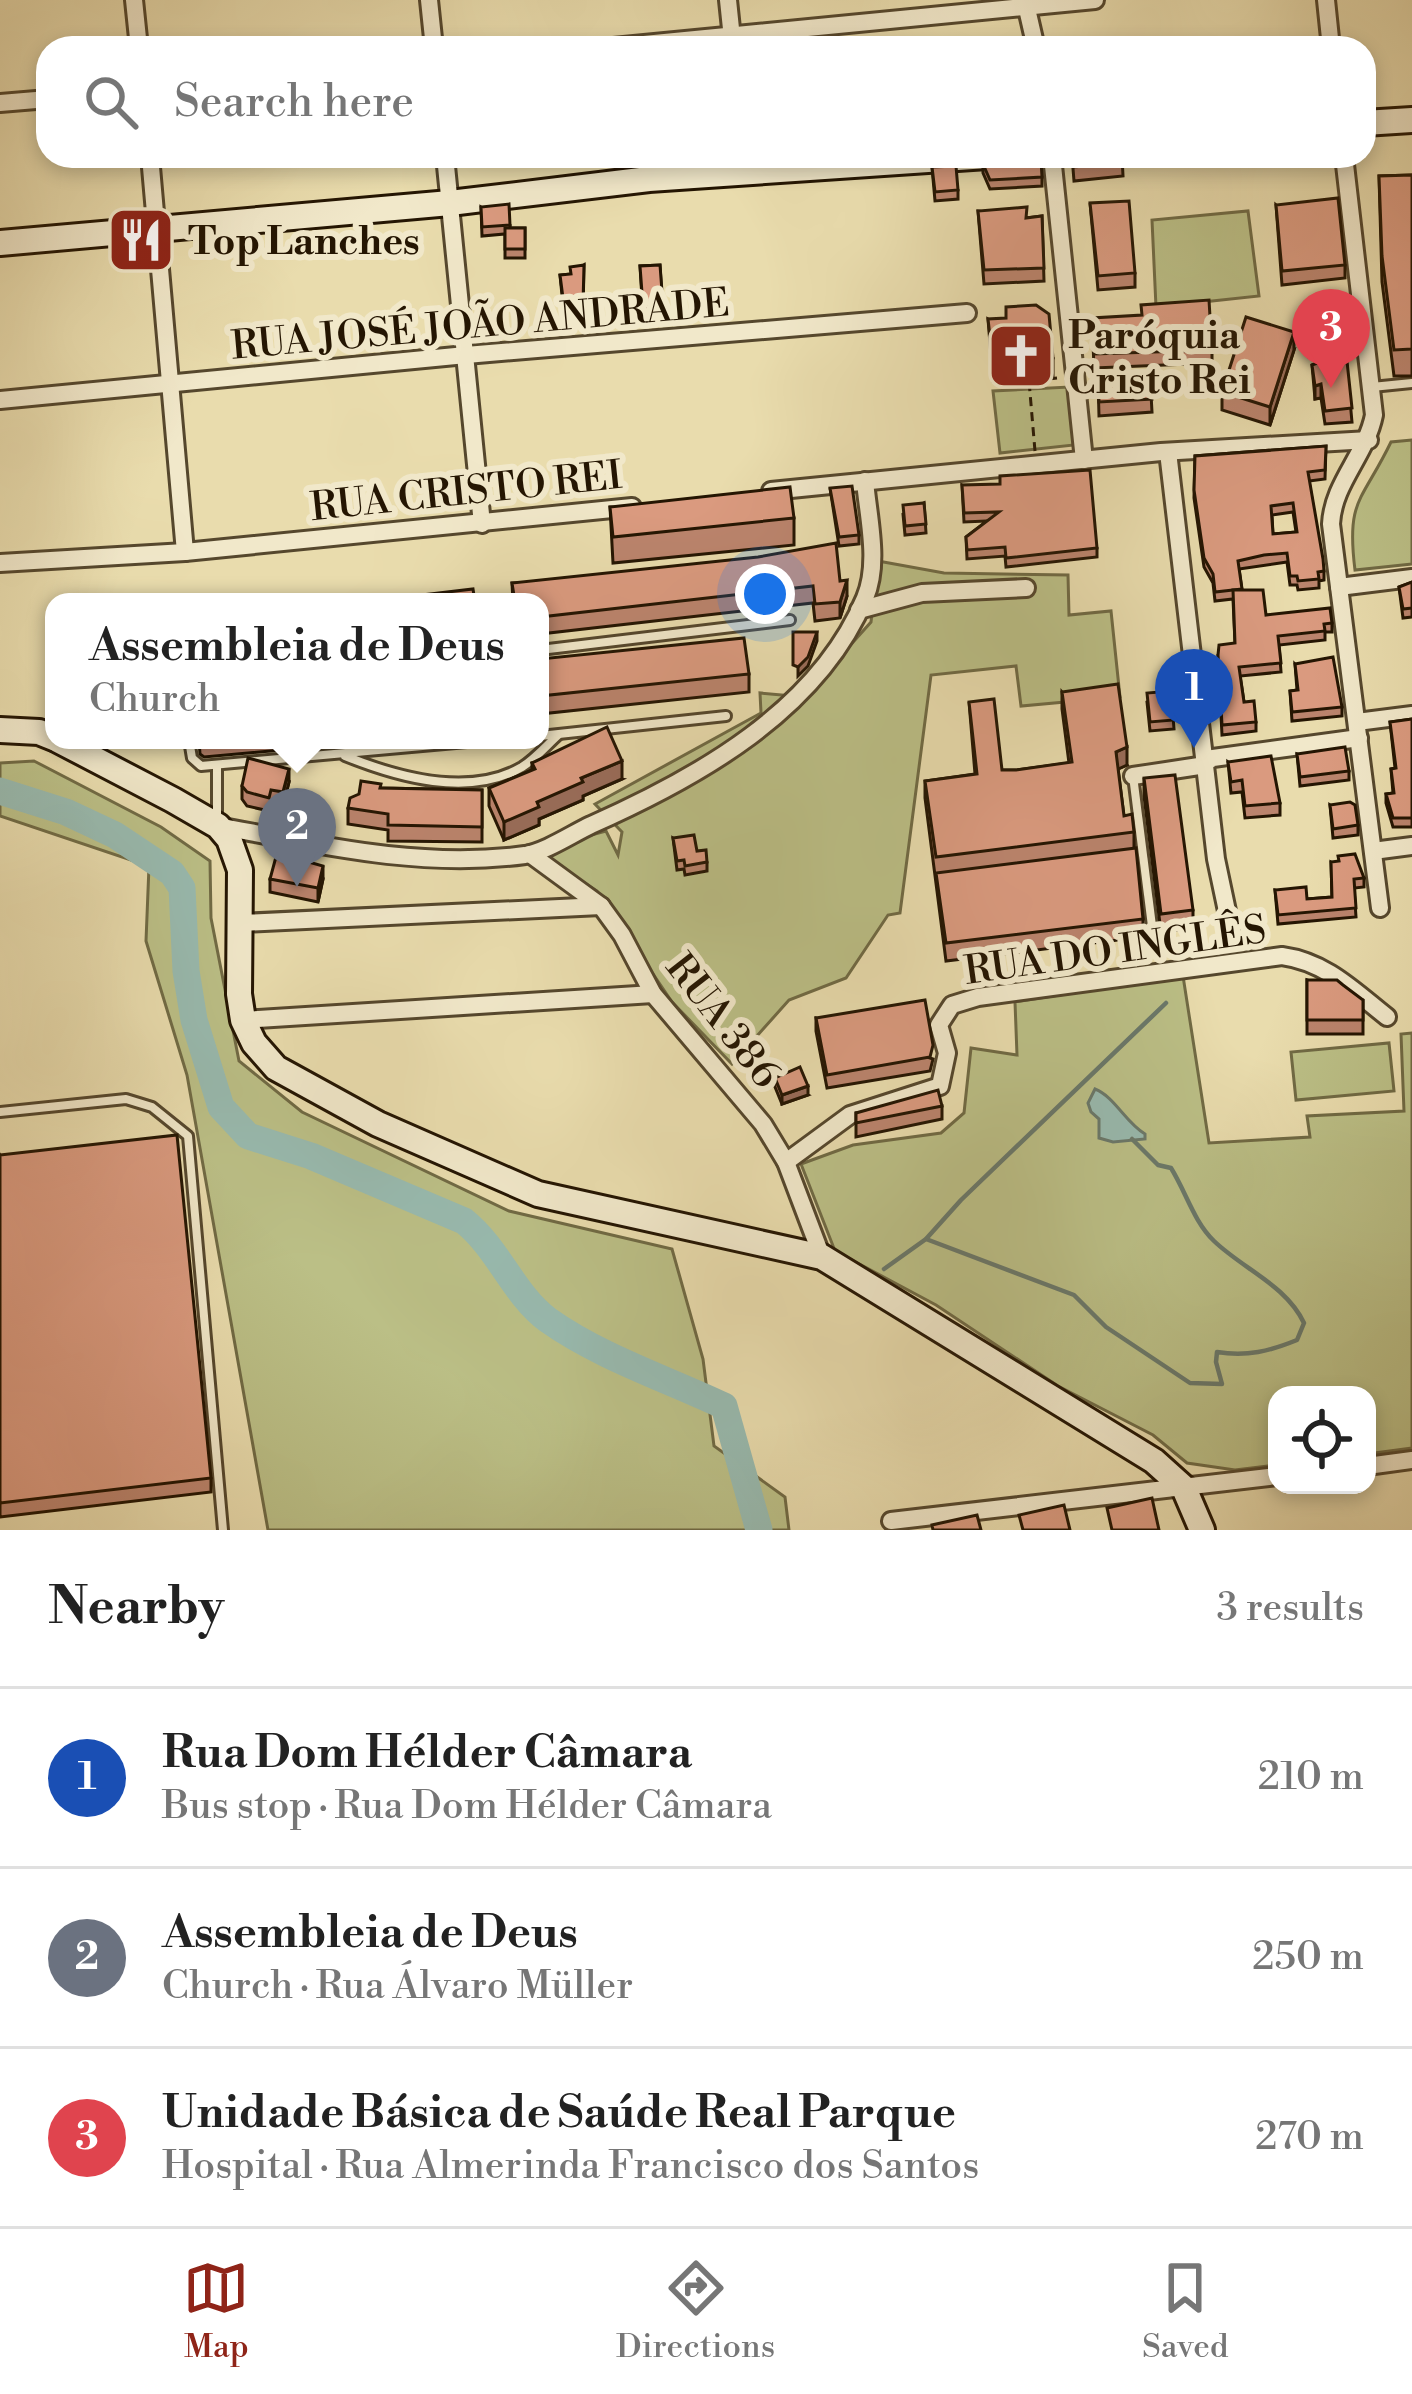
<!DOCTYPE html>
<meta charset="utf-8">
<style>
:root{--surface:#fff;--page:#f6f6f6;--text:#222;--muted:#767676;--line:#e0e0e0;--accent:#8f2418}
body{margin:0;font-family:"Libre Bodoni",serif;background:var(--page);color:var(--text)}
.controls{position:absolute;right:36px;bottom:36px;display:grid;overflow:hidden;border-radius:24px;box-shadow:0 6px 18px #0003}
.controls button{width:108px;height:108px;display:grid;place-items:center;padding:0;border:0;border-bottom:3px solid var(--line);background:var(--surface);color:var(--text);font:60px sans-serif}
.you{position:absolute;left:765px;top:594px;width:42px;height:42px;margin:-30px;border:9px solid #fff;border-radius:50%;background:#1a73e8;box-shadow:0 0 0 18px #1a73e833}
.badge{display:grid;place-items:center;width:78px;height:78px;border-radius:50%;background:var(--accent);color:#fff;font-size:39px;font-weight:700}
.pin{position:absolute;translate:-50% -99px;filter:drop-shadow(0 3px 6px #0008)}
.pin::after{content:'';position:absolute;top:63px;width:42px;height:36px;background:inherit;clip-path:polygon(0 0,100% 0,50% 100%)}
.popup{position:absolute;left:45px;top:593px;width:504px;height:156px;box-sizing:border-box;display:grid;place-content:center;border-radius:24px;background:var(--surface);filter:drop-shadow(0 3px 9px #0005);font-size:39px;white-space:nowrap;color:var(--muted)}
.popup b{font-size:45px;color:var(--text)}
.popup::after{content:'';position:absolute;left:50%;top:100%;margin-left:-24px;border:24px solid transparent;border-top-color:var(--surface)}
.list{margin:0;padding:0;list-style:none}
h2{display:flex;justify-content:space-between;align-items:center;height:156px;margin:0;padding:0 48px;font-size:51px}
h2 small{font-size:39px;font-weight:400;color:var(--muted)}
.list li{display:grid;grid-template-columns:78px 1fr auto;gap:36px;align-items:center;box-sizing:border-box;height:180px;padding:0 48px;border-top:3px solid var(--line)}
.list b{display:block;font-size:45px;white-space:nowrap}
.list p{margin:0;font-size:39px;white-space:nowrap;color:var(--muted)}
.list em{font-size:39px;font-style:normal;color:var(--muted)}
.icon{flex:none;width:66px;height:66px;fill:none;stroke:currentColor;stroke-width:2;stroke-linecap:round;stroke-linejoin:round}
.map{position:relative;flex:none;width:1412px;height:1530px;overflow:hidden}
.search{position:absolute;background:var(--surface);box-shadow:0 6px 18px #0003;left:36px;right:36px;top:36px;height:132px;display:flex;align-items:center;gap:30px;box-sizing:border-box;padding:0 42px;border-radius:36px;color:var(--muted);font-size:45px}
.sheet{height:696px;background:var(--surface)}
nav{display:flex;justify-content:space-around;align-items:center;box-sizing:border-box;height:168px;border-top:3px solid var(--line);background:var(--surface);font-size:33px;color:var(--muted)}
nav a{display:grid;justify-items:center;gap:6px}
nav .on{color:var(--accent)}
.map>svg:first-child{display:block}
</style>
<div class="map">
<svg width="1412" height="1530" viewBox="0 0 1412 1530">
<rect width="100%" height="100%" fill="#e9dcad"/>
<filter id="stains"><feTurbulence type="fractalNoise" baseFrequency=".00167" numOctaves="4"/><feColorMatrix values="0 0 0 0 .2 0 0 0 0 .09 0 0 0 0 .02 0 0 0 .5 -.17"/></filter>
<radialGradient id="worn" r=".72"><stop offset=".6" stop-color="#630" stop-opacity="0"/><stop offset="1" stop-color="#630" stop-opacity=".3"/></radialGradient>
<g fill="#bbbf86" stroke="#706a44" stroke-width="3">
<path d="M1248,211L1259,296L1156,307L1152,220Z"/>
<path d="M1069,387L1074,445L1000,453L993,391Z"/>
<path d="M1412,440V564L1355,570C1346,499 1362,502 1391,442Z"/>
<path d="M878,561L944,573L1068,575L1069,615L1111,611L1120,697L1021,706L1016,666L931,675L900,913L888,915L846,978L789,1000L732,1064L672,1002L597,891L545,857L580,838L606,831L618,855L622,832L595,804L761,713L760,693L804,697L871,622Z"/>
<path d="M34,761L161,827L210,861L211,918L239,1061L302,1112L509,1211L672,1249L703,1359L714,1446L785,1497L789,1530H268L187,1075L146,941L149,866L0,816V763Z"/>
<path d="M1183,976L1209,1143L1310,1137L1307,1116L1404,1111L1401,1034L1412,1033V1448L1367,1454V1395H1277V1465L1235,1470L1187,1463L1153,1435L1058,1386L936,1305L835,1251L801,1164L853,1145L941,1133L964,1113L971,1048L1017,1055L1015,1002Z"/>
<path d="M1389,1043L1394,1091L1296,1100L1291,1052Z"/>
</g>
<path fill="#98baaf" stroke="#6a786a" stroke-width="3" d="M1095,1089C1115,1097 1125,1122 1145,1134V1139L1113,1142L1099,1138V1119L1091,1112L1088,1103Z"/>
<g fill="none" stroke-linecap="round" stroke-linejoin="round">
<g stroke="#6a786a" stroke-width="4.5">
<path d="M926,1239L1074,1295L1106,1327L1190,1383L1222,1384L1216,1362L1217,1352C1247,1357 1270,1351 1297,1340L1304,1323C1286,1285 1243,1269 1214,1241C1194,1222 1186,1192 1171,1168L1158,1165L1132,1139"/>
<path d="M884,1269L926,1239L961,1200L1166,1003"/>
</g>
<path stroke="#98baaf" stroke-width="27" d="M0,791L66,812L115,835L172,873L182,888L186,971L194,1020L221,1107L248,1136L311,1156L464,1221C499,1249 513,1294 548,1320C600,1357 667,1379 724,1406L759,1530"/>
<defs>
<g id="lane">
<path d="M1372,387L1412,383"/>
<path d="M540,650L790,620"/>
<path d="M540,736L726,716"/>
<path d="M189,740L192,758L201,766L489,740"/>
<path d="M345,756C397,777 469,798 522,767C535,759 547,745 558,735"/>
<path d="M217,766V819"/>
<path d="M1133,776L1153,934"/>
<path d="M0,1112L126,1099L152,1107L188,1136L223,1530"/>
</g>
<g id="street">
<path d="M134,0L139,48"/>
<path d="M429,0L434,48"/>
<path d="M728,0L733,48"/>
<path d="M1025,0L1036,48"/>
<path d="M1326,0L1331,48"/>
<path d="M603,48L1095,0"/>
<path d="M0,103L48,99"/>
<path d="M150,156L185,552"/>
<path d="M445,156L482,524"/>
<path d="M1052,156L1084,460"/>
<path d="M1344,156L1374,415C1366,455 1333,483 1331,524L1380,908"/>
<path d="M0,400L466,355L967,313"/>
<path d="M1168,452L1216,859L1231,930"/>
<path d="M771,491L1161,452L1369,440"/>
<path d="M0,563L185,552L632,507"/>
<path d="M1339,587L1412,578"/>
<path d="M859,610L922,593L1026,588"/>
<path d="M1357,722L1412,715"/>
<path d="M1133,776L1199,766L1213,758L1359,738"/>
<path d="M218,826C319,845 421,869 525,855C547,851 570,835 591,825C697,778 818,711 865,598C880,563 868,517 865,481"/>
<path d="M1373,851L1412,846"/>
<path d="M530,854L601,906L622,935L653,994L763,1124L786,1162L822,1257"/>
<path d="M241,923L601,906"/>
<path d="M243,1020L653,994"/>
<path d="M786,1162L850,1115L940,1086L947,1053L939,1025L952,1005L978,997L1282,956C1326,962 1354,991 1387,1017"/>
<path d="M1367,1466L1412,1460"/>
<path d="M891,1521L1277,1476"/>
</g>
<g id="secondary">
<path d="M1364,123L1412,120"/>
<path d="M0,243L450,203L649,179L987,156"/>
<path d="M0,730L39,732L54,738"/>
<path d="M58,740L173,800L218,826L229,839L240,870L239,994L243,1020L254,1043L276,1068L378,1124L538,1194L822,1257L1154,1461L1184,1488L1202,1530"/>
</g>
</defs>
<use href="#lane" stroke="#55472d" stroke-width="14"/>
<use href="#street" stroke="#55472d" stroke-width="22"/>
<use href="#secondary" stroke="#241502" stroke-width="30"/>
<path stroke="#241502" stroke-width="3" stroke-dasharray="9 6" stroke-linecap="butt" d="M1035,451L1029,381L1057,378"/>
<use href="#lane" stroke="#f1e8ca" stroke-width="8"/>
<use href="#street" stroke="#f1e8ca" stroke-width="16"/>
<use href="#secondary" stroke="#f1e8ca" stroke-width="24"/>
</g>
<g fill="#bb846d" stroke="#241502" stroke-width="3" fill-rule="evenodd">
<path d="M501,156H524V160L501,162Z"/>
<path d="M1072,156H1122L1123,176L1074,181Z"/>
<path d="M1015,162L1042,177V186L990,189L983,173V164Z"/>
<path d="M932,167L958,190V199L935,201Z"/>
<path d="M1412,175V376H1394L1382,282L1379,176Z"/>
<path d="M1090,203L1135,273V287L1098,290Z"/>
<path d="M1276,205L1345,265V278L1282,285Z"/>
<path d="M481,207L510,225V228H525V258H505V234L482,236Z"/>
<path d="M978,211L1026,218L1042,216L1044,281L984,284Z"/>
<path d="M145,238L146,258L126,260L125,239Z"/>
<path d="M584,265L583,313L564,315L560,275L571,274Z"/>
<path d="M660,265L663,314L643,315L640,266Z"/>
<path d="M1092,318L1212,350V363L1094,368Z"/>
<path d="M988,319L1053,358V376L993,381Z"/>
<path d="M1308,332L1345,346L1352,422L1325,424L1321,398L1315,399L1312,365L1330,358L1309,357Z"/>
<path d="M1294,350L1270,425L1222,410V392Z"/>
<path d="M1150,376L1152,412L1099,416L1098,380Z"/>
<path d="M1326,446L1325,479L1309,481L1324,571V580L1319,581V588L1298,590L1297,585H1290L1287,562L1239,569L1242,590L1266,615L1332,623V632H1325V640L1279,645L1281,672L1240,676L1244,702L1256,722V731L1222,735L1218,655L1235,643L1233,599L1215,601L1213,583L1204,567L1194,498L1195,456ZM1293,512L1296,532L1273,534L1272,515Z"/>
<path d="M962,485L1097,548V557L1006,567L1005,556L967,559L966,537L987,521L964,522Z"/>
<path d="M830,488L859,535V544L839,546Z"/>
<path d="M924,503L926,533L905,535L903,514Z"/>
<path d="M610,507L794,518V545L613,563Z"/>
<path d="M840,581L847,596L840,618L815,621L813,603L540,634V602H513L512,583Z"/>
<path d="M1412,582V617L1403,618L1399,587Z"/>
<path d="M540,659L749,674V692L540,714Z"/>
<path d="M1295,664L1342,707V716L1292,721L1290,691L1297,690Z"/>
<path d="M1171,691L1174,729L1150,731L1147,702Z"/>
<path d="M1062,692L1127,765L1118,769L1124,816L1134,832V849L1143,919V937L946,961L925,798V781L975,774L969,702L1002,770H1016L1069,763L1062,709Z"/>
<path d="M1412,719V827H1393L1386,803V794L1393,793L1391,769L1395,768L1390,722Z"/>
<path d="M199,740H391L204,757L200,754Z"/>
<path d="M1297,754L1349,771V780L1300,786Z"/>
<path d="M1228,762L1280,803V815L1245,818L1242,792L1231,793Z"/>
<path d="M532,763L622,779L583,796V800L539,819V825L504,840L489,806V788L532,770Z"/>
<path d="M1144,778L1193,910V928L1161,932L1144,796Z"/>
<path d="M289,782L283,806L271,803L269,811L247,806L242,799V786Z"/>
<path d="M381,788L482,790V842L388,841V830L348,824V808Z"/>
<path d="M1330,805L1358,825V835L1333,838Z"/>
<path d="M673,838L697,851L707,862V871L685,875L684,869L677,870Z"/>
<path d="M1331,862L1364,878V887L1354,888L1356,917L1278,924L1275,890L1307,899L1332,897Z"/>
<path d="M270,879H323L318,902L270,892Z"/>
<path d="M1307,980L1363,1000V1034H1307Z"/>
<path d="M816,1018L933,1059L930,1071L827,1088L816,1031Z"/>
<path d="M775,1078L808,1095L782,1104L775,1087Z"/>
<path d="M942,1106V1119L856,1137V1113Z"/>
<path d="M0,1155L211,1478V1492L0,1517Z"/>
</g>
<g fill="#996c59" stroke="#241502" stroke-width="3">
<path d="M1294,332V350L1270,425V407Z"/>
<path d="M1321,384V398L1315,399V386Z"/>
<path d="M847,580V596L840,618V602Z"/>
<path d="M817,632V641L808,666L798,676V667Z"/>
<path d="M1127,747V765L1116,770V752Z"/>
<path d="M622,761V779L583,796V800L539,819V825L504,840V822L537,802L581,778Z"/>
<path d="M289,769V782L283,806V792Z"/>
<path d="M323,866V879L318,902V888Z"/>
<path d="M808,1086V1095L782,1104V1095Z"/>
</g>
<g fill="#da9a7f" stroke="#241502" stroke-width="3" fill-rule="evenodd">
<path d="M1012,156H1014L1015,162L1041,160L1042,177L990,180L983,164Z"/>
<path d="M1073,156H1122L1123,163L1074,167Z"/>
<path d="M956,166L958,190L935,192L932,167Z"/>
<path d="M1412,175V349L1394,350L1382,256L1379,176Z"/>
<path d="M1338,198L1345,265L1282,271L1276,205Z"/>
<path d="M1129,201L1135,273L1098,276L1090,203Z"/>
<path d="M509,204L510,225L482,227L481,207Z"/>
<path d="M1027,207L1026,218L1042,216L1044,268L984,270L978,211Z"/>
<rect x="505" y="228" width="20" height="21"/>
<path d="M145,238L146,249L126,251L125,239Z"/>
<path d="M584,265L583,304L564,306L560,275L571,274L570,267Z"/>
<path d="M660,265L663,305L643,306L640,266Z"/>
<path d="M1209,300L1212,350L1094,354L1092,318L1142,315L1141,305Z"/>
<path d="M1036,305L1049,314L1053,358L993,363L988,319L1006,318V307Z"/>
<path d="M1246,317L1294,332L1270,407L1222,392Z"/>
<path d="M1343,328L1345,346L1309,344L1308,332Z"/>
<path d="M1346,352L1352,408L1325,411L1321,384L1315,386L1312,365Z"/>
<path d="M1150,376L1152,399L1099,402L1098,380Z"/>
<path d="M1326,446L1325,470L1308,472L1323,559L1324,571L1318,572L1319,579L1298,581L1297,576H1290L1287,553L1264,555L1238,561L1242,589L1215,592L1213,574L1204,558L1194,490L1195,456ZM1293,503L1297,532L1273,534L1271,506Z"/>
<path d="M1090,470L1097,548L1006,558L1005,547L967,550L966,537L999,512L964,513L962,485L1000,484V476Z"/>
<path d="M852,486L859,535L839,537L830,488Z"/>
<path d="M790,487L794,518L613,537L610,507Z"/>
<path d="M924,503L926,524L905,526L903,505Z"/>
<path d="M836,543L840,581L847,580L840,602L815,604L813,586L540,617V602H515L512,583L758,557Z"/>
<path d="M1412,582V608L1403,609L1399,587Z"/>
<path d="M473,589L475,602H363Z"/>
<path d="M1233,590H1263L1266,615L1330,608L1332,623L1324,624L1325,631L1278,636L1281,663L1239,667L1244,702L1254,701L1256,722L1222,725L1218,655L1219,645L1235,643Z"/>
<path d="M793,632H817L808,657L798,667L793,665Z"/>
<path d="M744,638L749,674L540,696V659Z"/>
<path d="M1333,657L1342,707L1292,712L1290,691L1298,690L1295,664Z"/>
<path d="M1118,684L1127,747L1116,752L1124,816L1132,814L1134,832L936,857L925,781L977,774L969,702L994,699L1002,770H1016L1072,762L1062,692Z"/>
<path d="M1171,691L1174,720L1150,722L1147,693Z"/>
<path d="M1412,719V818H1393L1386,794L1394,793L1391,769L1396,768L1390,722Z"/>
<path d="M607,727L622,761L581,778L583,782L537,802L539,807L504,822L489,788L535,769L532,763Z"/>
<path d="M1345,747L1349,771L1300,777L1297,754Z"/>
<path d="M1271,756L1280,803L1245,806L1242,780L1231,782L1228,762Z"/>
<path d="M248,758L289,769L283,792L271,790L269,798L247,792L242,786Z"/>
<path d="M1175,775L1193,910L1161,914L1144,778Z"/>
<path d="M361,781L381,784L380,788L482,790V827L388,825V814L348,808L350,798L359,794Z"/>
<path d="M1350,802L1355,805L1358,825L1333,829L1330,805Z"/>
<path d="M694,835L697,851L706,850L707,862L685,866L684,860L677,861L673,838Z"/>
<path d="M1136,848L1143,919L946,943L936,873Z"/>
<path d="M277,853L323,866L318,888L270,879Z"/>
<path d="M1355,854L1364,878L1354,879L1356,908L1278,915L1275,890L1306,887L1307,899L1332,897L1331,862L1339,861L1338,856Z"/>
<path d="M1307,980H1337L1343,985L1363,1000V1020H1307Z"/>
<path d="M925,1000L933,1045L930,1057L827,1075L816,1018Z"/>
<path d="M800,1067L808,1086L782,1095L775,1078Z"/>
<path d="M938,1090L942,1106L856,1123V1113Z"/>
<path d="M177,1135L211,1478L0,1503V1155Z"/>
<path d="M1152,1498L1159,1530H1112L1107,1508Z"/>
<path d="M1064,1505L1070,1530H1023L1019,1515Z"/>
<path d="M977,1515L981,1530H933L932,1525Z"/>
</g>
<defs>
<symbol id="restaurant-square" viewBox="-11 -11 22 22"><rect x="-9" y="-9" width="18" height="18" rx="4" fill="#8f2418" stroke="#f1e8ca"/><path d="M-5-6h1v4h1v-4h1v4h1v-4h1v5L-1.5 .5V6h-2V.5L-5-1ZM5-6V6H3V1.5H1.5Q1.5-4 5-6Z" fill="#fff"/></symbol>
<symbol id="church-square" viewBox="-11 -11 22 22"><rect x="-9" y="-9" width="18" height="18" rx="4" fill="#8f2418" stroke="#f1e8ca"/><path d="M-1.2-6h2.4v3.5h3.3v2.4h-3.3V6h-2.4V-.1h-3.3v-2.4h3.3Z" fill="#fff"/></symbol>
</defs>
<g fill-rule="evenodd">
<use href="#restaurant-square" x="103" y="202" width="76" height="76"/>
<use href="#church-square" x="983" y="318" width="76" height="76"/>
</g>
<g text-anchor="middle" stroke-width="12" stroke-linejoin="round" paint-order="stroke">
<g font-size="39" font-weight="bold" fill="#241502" stroke="#f1e8ca" text-anchor="start">
<text x="188" y="254">Top Lanches</text>
<text x="1068" y="348">Paróquia<tspan x="1068" dy="45">Cristo Rei</tspan></text>
</g>
<g font-size="39" fill="#241502" stroke="#f1e8ca">
<text transform="translate(480 323) rotate(-5)" y="14">RUA JOSÉ JOÃO ANDRADE</text>
<text transform="translate(466 490) rotate(-6)" y="14">RUA CRISTO REI</text>
<text transform="translate(1115 949) rotate(-8)" y="14">RUA DO INGLÊS</text>
<text transform="translate(724 1020) rotate(52)" y="14">RUA 386</text>
</g>
</g>
<rect width="100%" height="100%" filter="url(#stains)"/>
<rect width="100%" height="100%" fill="url(#worn)"/>
</svg>
<div class="controls">
<button><svg class="icon" aria-label="locate" viewBox="0 0 24 24"><circle cx="12" cy="12" r="6"/><path d="M12 2v4M12 18v4M2 12h4M18 12h4"/></svg></button>
</div>
<div class="you"></div>
<div class="pin badge" style="left:1194px;top:748px;background:#1a4fb4">1</div>
<div class="pin badge" style="left:297px;top:887px;background:#6b7280">2</div>
<div class="popup"><b>Assembleia de Deus</b>Church</div>
<div class="pin badge" style="left:1331px;top:388px;background:#e0444e">3</div>
<div class="search"><svg class="icon" aria-label="search" viewBox="0 0 24 24"><circle cx="10" cy="10" r="6"/><path d="M15 15l6 6"/></svg>Search here</div>
</div>
<section class="sheet">
<h2>Nearby<small>3 results</small></h2>
<ul class="list">
<li><span class="badge" style="background:#1a4fb4">1</span><div><b>Rua Dom Hélder Câmara</b><p>Bus stop · Rua Dom Hélder Câmara</p></div><em>210 m</em></li>
<li><span class="badge" style="background:#6b7280">2</span><div><b>Assembleia de Deus</b><p>Church · Rua Álvaro Müller</p></div><em>250 m</em></li>
<li><span class="badge" style="background:#e0444e">3</span><div><b>Unidade Básica de Saúde Real Parque</b><p>Hospital · Rua Almerinda Francisco dos Santos</p></div><em>270 m</em></li>
</ul>
</section>
<nav>
<a class="on"><svg class="icon" aria-label="map" viewBox="0 0 24 24"><path d="M3 6l6-2 6 2 6-2v14l-6 2-6-2-6 2zM9 4v14M15 6v14"/></svg>Map</a>
<a><svg class="icon" aria-label="directions" viewBox="0 0 24 24"><path d="M12 3l9 9-9 9-9-9zM9 14v-3h6M13 9l2 2-2 2"/></svg>Directions</a>
<a><svg class="icon" aria-label="saved" viewBox="0 0 24 24"><path d="M7 4h10v16l-5-4-5 4z"/></svg>Saved</a>
</nav>
